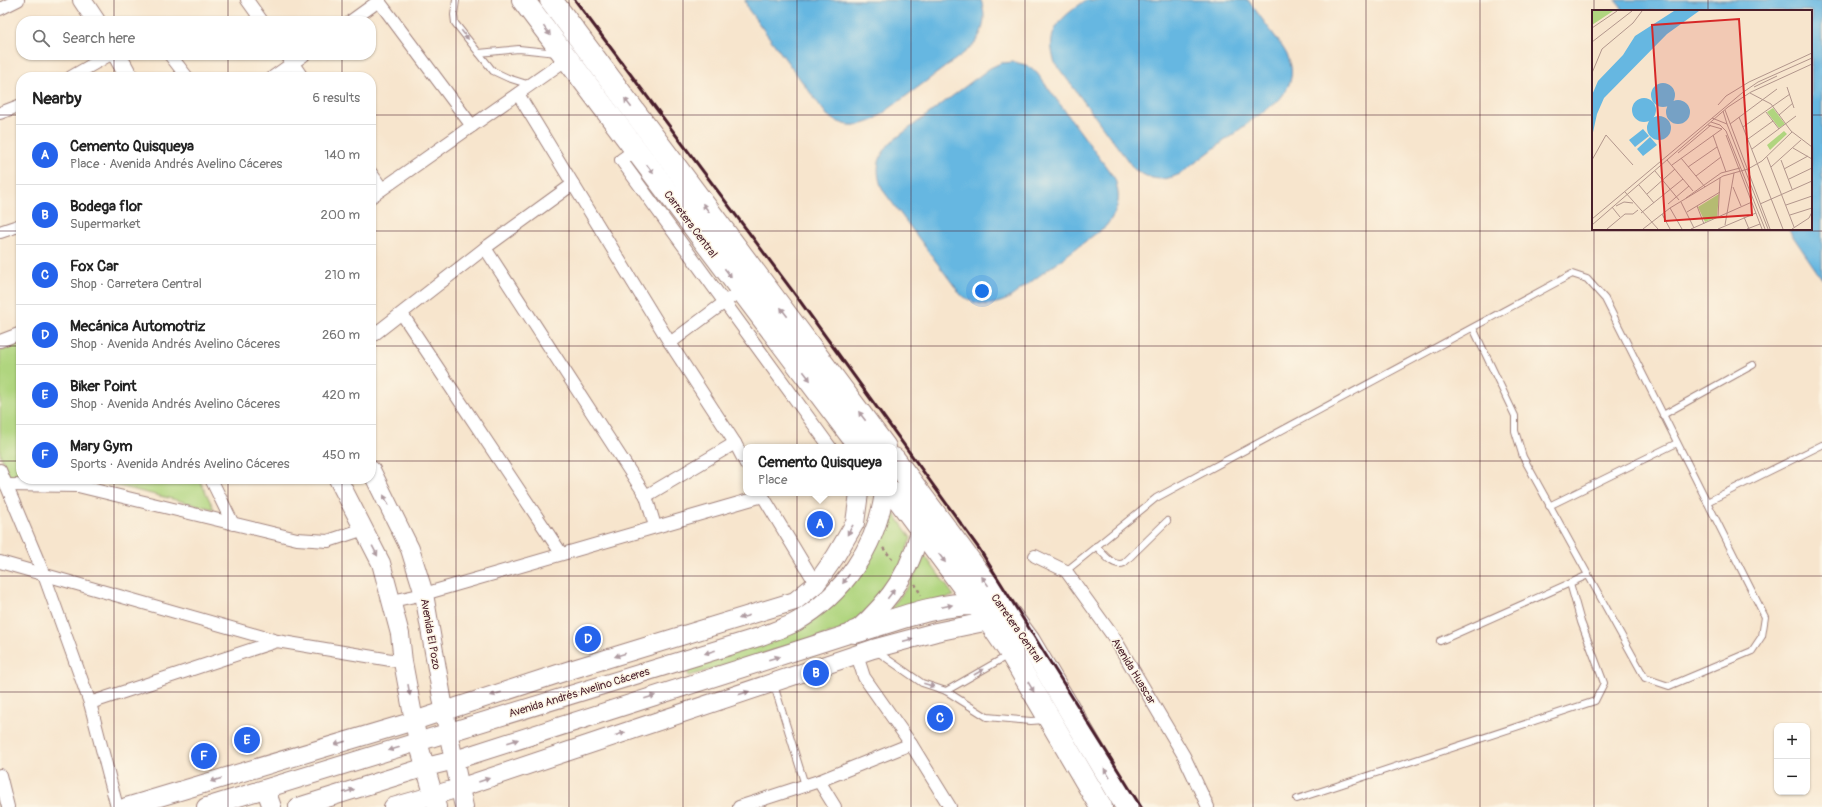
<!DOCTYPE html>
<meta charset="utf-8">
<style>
:root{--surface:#fff;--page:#f6f6f6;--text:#222;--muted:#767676;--line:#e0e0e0;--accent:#2563eb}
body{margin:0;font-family:Pangolin,sans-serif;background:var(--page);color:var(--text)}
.controls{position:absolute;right:12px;bottom:12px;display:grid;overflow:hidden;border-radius:8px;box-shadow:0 1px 3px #0004}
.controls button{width:36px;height:36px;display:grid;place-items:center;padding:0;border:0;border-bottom:1px solid var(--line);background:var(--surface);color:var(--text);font:20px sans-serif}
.you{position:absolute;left:982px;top:291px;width:14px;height:14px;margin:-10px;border:3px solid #fff;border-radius:50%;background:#1a73e8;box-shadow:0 0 0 6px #1a73e833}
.badge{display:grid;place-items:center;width:26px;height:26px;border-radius:50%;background:var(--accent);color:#fff;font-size:13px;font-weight:700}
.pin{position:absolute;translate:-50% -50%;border:2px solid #fff;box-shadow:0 1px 4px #0006}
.popup{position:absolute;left:743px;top:444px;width:154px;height:52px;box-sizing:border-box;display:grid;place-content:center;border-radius:8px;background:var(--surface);filter:drop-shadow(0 1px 3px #0005);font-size:13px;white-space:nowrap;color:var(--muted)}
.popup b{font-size:15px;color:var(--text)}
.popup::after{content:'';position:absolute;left:50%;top:100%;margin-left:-8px;border:8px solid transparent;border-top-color:var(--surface)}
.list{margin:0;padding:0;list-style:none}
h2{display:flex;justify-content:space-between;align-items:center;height:52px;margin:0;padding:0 16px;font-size:17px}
h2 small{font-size:13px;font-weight:400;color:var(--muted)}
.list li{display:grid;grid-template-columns:26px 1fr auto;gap:12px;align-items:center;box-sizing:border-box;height:60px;padding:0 16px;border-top:1px solid var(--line)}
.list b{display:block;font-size:15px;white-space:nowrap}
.list p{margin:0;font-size:13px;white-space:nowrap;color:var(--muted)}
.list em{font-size:13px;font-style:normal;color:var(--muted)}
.icon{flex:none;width:22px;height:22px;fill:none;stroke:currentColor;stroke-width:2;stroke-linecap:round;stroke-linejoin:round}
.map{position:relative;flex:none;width:1822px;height:807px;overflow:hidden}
.search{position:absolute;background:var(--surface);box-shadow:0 1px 3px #0004;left:16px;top:16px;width:360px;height:44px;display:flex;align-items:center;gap:10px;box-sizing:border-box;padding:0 14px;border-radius:16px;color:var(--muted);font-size:15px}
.panel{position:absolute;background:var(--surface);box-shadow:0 1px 3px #0004;left:16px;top:72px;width:360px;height:412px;border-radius:16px}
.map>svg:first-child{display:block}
</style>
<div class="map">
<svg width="1822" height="807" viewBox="0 0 1822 807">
<rect width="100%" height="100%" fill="#fcf5e5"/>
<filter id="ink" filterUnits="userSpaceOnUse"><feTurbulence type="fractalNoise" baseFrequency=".025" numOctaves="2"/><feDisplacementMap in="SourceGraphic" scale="8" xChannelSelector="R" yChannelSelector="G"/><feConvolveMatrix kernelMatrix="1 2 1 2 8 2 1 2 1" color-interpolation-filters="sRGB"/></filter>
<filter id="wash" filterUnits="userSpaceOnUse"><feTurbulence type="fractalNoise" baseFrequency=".012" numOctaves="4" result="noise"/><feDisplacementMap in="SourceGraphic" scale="16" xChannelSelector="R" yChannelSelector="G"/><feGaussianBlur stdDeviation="0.9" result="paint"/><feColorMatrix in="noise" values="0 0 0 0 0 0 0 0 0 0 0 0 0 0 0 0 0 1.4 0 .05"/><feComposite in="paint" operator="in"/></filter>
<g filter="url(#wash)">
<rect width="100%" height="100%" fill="#f7e5cd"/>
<g fill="#b0d57f" stroke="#7d7a55">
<path d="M21,344V479H25L10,482L0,453V351Z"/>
<path d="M89,479H199L214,509Z"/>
<path d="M891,509L911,538L891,589L845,629L689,676L686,668L792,631L860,570L884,534Z"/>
<path d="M925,556L954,596L886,615L909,585Z"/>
</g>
<g fill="#66b7e1" stroke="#586b86">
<path d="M745,0H981C987,19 984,31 972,47L874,120C855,128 844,127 827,115L748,9Z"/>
<path d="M1086,0H1248C1257,12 1265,23 1274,35C1292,59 1300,75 1279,100L1180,174C1162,182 1150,180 1134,169L1055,63C1044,30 1061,18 1086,0Z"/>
<path d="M1615,0H1822V279L1788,229H1811V11H1624Z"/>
<path d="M1014,62L1026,65L1037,73L1115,179C1121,200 1119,209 1106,226L1008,299C990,307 977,306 961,295L882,189C875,169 877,158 891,142L990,68L1001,63Z"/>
</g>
</g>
<g filter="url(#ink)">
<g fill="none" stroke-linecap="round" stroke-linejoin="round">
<defs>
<g id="lane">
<path d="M456,0L454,15L455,23L493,71L508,78L530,85"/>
<path d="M479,53L519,49L557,53"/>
<path d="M1663,415L1753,365"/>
<path d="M1707,502L1822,445"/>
<path d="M1549,506L1677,443"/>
<path d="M1096,546C1103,553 1113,568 1124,563L1167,521"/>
<path d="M1066,571L1156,498L1572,274L1587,279L1605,299L1765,617L1762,636L1752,651L1669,686L1645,678L1523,457L1515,431V416L1473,328"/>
<path d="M1440,641L1588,575"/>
<path d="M876,651L922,683L946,691L987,717L1031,721L1045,720"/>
<path d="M774,685L805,785"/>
<path d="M946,691L1007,656"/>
<path d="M1297,799L1595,701L1604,683L1581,622L1570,583"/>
</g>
<g id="street">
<path d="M247,0L262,21"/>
<path d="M378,0L472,126"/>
<path d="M0,9L18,0"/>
<path d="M351,21L380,0"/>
<path d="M170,55L187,77"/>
<path d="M287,55L302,77"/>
<path d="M71,77L109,55"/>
<path d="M273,77L304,55"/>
<path d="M518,94L670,343L735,443L746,464"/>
<path d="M0,113L21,105"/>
<path d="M635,150L621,160L830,447"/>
<path d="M371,173L382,189"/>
<path d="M371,197L567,59"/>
<path d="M0,232L21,225"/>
<path d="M485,248L646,496L655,526"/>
<path d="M402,314L561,553"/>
<path d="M371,337L485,248L573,184"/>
<path d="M0,341L21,333"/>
<path d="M670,343L741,290"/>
<path d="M0,470L44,575L90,703L117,807"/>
<path d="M211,479L233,524"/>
<path d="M6,485L78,486L297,539L328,541L364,529"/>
<path d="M761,493L816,584"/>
<path d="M646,496L735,443"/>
<path d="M1035,556L1066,571L1115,639L1184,756L1208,807"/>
<path d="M0,562L277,641L403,662"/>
<path d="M392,601L424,594L763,496"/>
<path d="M857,655L864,677L911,744L950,807"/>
<path d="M90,703L277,641"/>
<path d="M0,775L8,807"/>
<path d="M819,781L835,807"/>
<path d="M739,807L819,781L911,744"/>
</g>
<g id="secondary">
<path d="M82,0L96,21"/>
<path d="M117,55L129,77"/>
<path d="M371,470L410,549L424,594L448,732L464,807"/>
<path d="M338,479L381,563L400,634L403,662L418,742L437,807"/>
<path d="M126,807L414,721L570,670L795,601L816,584L835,557L855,523L859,493"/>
<path d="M206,807L759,637C771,632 785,628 796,622C843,595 877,546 884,493"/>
<path d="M272,807L268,796L272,787"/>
<path d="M298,807L426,767L455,760L855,632C891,600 915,567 922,518"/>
<path d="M393,807L459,788L873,649L936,632L989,621"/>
</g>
<g id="highway">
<path d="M523,0L860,447"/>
<path d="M551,0L885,447"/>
<path d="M894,459L1029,641L1127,807"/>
<path d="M894,493L989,621L1011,653L1101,807"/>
<path d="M855,632C896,620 934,604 976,604"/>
</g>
</defs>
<use href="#lane" stroke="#a0827c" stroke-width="8"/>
<use href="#street" stroke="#a0827c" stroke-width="14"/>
<use href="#secondary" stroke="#a0827c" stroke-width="20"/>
<use href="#highway" stroke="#a0827c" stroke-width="24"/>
<g stroke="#a0827c" stroke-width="2.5" stroke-dasharray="3 3" stroke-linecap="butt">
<path d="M883,548L894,561"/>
<path d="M915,584L921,595"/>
</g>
<use href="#lane" stroke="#fff" stroke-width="6"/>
<use href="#street" stroke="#fff" stroke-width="12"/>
<use href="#secondary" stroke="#fff" stroke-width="18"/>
<use href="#highway" stroke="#fff" stroke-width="22"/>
<path stroke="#4a1f2b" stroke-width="3" d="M575,0L797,297L980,550L1141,807"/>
</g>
<defs><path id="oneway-solid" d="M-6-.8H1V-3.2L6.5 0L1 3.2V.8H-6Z"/></defs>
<g fill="#ae9aa0">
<use href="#oneway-solid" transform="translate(547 31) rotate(54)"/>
<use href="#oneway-solid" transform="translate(465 35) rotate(52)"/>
<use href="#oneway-solid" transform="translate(628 103) rotate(-127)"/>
<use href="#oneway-solid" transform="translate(650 169) rotate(53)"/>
<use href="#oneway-solid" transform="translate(706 208) rotate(-127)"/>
<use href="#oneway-solid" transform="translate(728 273) rotate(53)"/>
<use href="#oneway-solid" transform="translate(784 312) rotate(-127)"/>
<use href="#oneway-solid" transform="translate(807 376) rotate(53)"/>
<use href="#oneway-solid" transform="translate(862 416) rotate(-127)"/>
<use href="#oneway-solid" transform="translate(386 500) rotate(-116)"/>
<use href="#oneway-solid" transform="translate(850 530) rotate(120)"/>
<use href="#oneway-solid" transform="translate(375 551) rotate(62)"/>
<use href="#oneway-solid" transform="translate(942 558) rotate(53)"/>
<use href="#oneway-solid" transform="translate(846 579) rotate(126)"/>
<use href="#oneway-solid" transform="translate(985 581) rotate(-126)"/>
<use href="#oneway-solid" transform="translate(891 594) rotate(-53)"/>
<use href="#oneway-solid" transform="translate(947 606) rotate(-12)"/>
<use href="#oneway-solid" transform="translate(744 617) rotate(163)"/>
<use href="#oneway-solid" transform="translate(908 640) rotate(-15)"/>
<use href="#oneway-solid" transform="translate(710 652) rotate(163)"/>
<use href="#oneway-solid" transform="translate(620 655) rotate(163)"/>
<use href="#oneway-solid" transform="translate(774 658) rotate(-17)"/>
<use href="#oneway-solid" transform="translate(979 672) rotate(-30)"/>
<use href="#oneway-solid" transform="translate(929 685) rotate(18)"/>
<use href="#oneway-solid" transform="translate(1031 687) rotate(59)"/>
<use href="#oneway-solid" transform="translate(409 690) rotate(80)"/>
<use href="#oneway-solid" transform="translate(744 693) rotate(-18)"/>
<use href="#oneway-solid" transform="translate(496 694) rotate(162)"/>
<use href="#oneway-solid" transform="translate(650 697) rotate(-17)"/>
<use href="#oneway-solid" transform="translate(620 734) rotate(-18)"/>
<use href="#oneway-solid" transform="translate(513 741) rotate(-18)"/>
<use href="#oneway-solid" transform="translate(340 743) rotate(163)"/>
<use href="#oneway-solid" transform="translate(394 749) rotate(163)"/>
<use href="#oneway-solid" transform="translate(1107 773) rotate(-121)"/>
<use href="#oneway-solid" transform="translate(216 780) rotate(163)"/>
<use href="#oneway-solid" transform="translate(484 780) rotate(-19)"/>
<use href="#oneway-solid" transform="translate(349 791) rotate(-17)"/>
</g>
</g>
<path fill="none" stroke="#4a1f2b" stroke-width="1" stroke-opacity="0.55" d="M114,0V21M228,0V21M342,0V21M456,0V807M569,0V807M683,0V807M797,0V807M911,0V807M1025,0V807M1139,0V807M1253,0V807M1366,0V807M1480,0V807M1594,0V11M1708,0V11M114,55V77M228,55V77M342,55V77M0,115H21M371,115H1593M1811,115H1822M1594,229V807M1708,229V807M0,231H21M371,231H1822M0,346H21M371,346H1822M0,461H21M371,461H1822M114,479V807M228,479V807M342,479V807M0,576H1822M0,692H1822"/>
<g text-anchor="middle" stroke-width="3" stroke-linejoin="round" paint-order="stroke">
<g font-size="11" fill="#4a1f2b" stroke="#fcf5e5">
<text transform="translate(691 224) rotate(53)" y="4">Carretera Central</text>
<text transform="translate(1017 628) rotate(55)" y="4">Carretera Central</text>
<text transform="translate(431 634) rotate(80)" y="4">Avenida El Pozo</text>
<text transform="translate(1134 671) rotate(59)" y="4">Avenida Huascar</text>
<text transform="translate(579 692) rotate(-17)" y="4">Avenida Andrés Avelino Cáceres</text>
</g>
</g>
<g transform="translate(1592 10)">
<rect width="220" height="220" fill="#f7e5cd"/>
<path d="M0,1H21L0,15ZM181,98L193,114L187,118L175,102ZM192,121L195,124L178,140L175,135ZM127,184L125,207L113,212L106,197Z" fill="#b0d57f"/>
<path d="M82,1H107L75,24L12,88L5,104L0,127V85L6,71L31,45L43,26ZM59 85a12 12 0 1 1 24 0a12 12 0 1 1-24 0ZM40 100a12 12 0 1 1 24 0a12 12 0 1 1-24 0ZM74 102a12 12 0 1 1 24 0a12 12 0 1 1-24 0ZM55 118a12 12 0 1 1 24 0a12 12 0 1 1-24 0ZM51,119L57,126L43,137L37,130ZM58,127L65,135L51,146L45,139Z" fill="#66b7e1"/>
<path fill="none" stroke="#b2968c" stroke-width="1" d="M0,18L25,1M0,32L40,1M0,63L10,39L41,13L50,1M162,77L185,66M195,77L202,98M158,83L179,94L199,121L220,137M126,95L134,86L157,72L220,43M133,100L178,219M131,101L135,114M174,102L187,119M187,105L201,93M147,107L191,219M120,108L135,114L176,219M119,112L128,115L134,121L173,219M138,114L185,79M116,115L130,119M151,117L198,84M121,125L134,162M134,125L170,219M156,129L181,111M201,138L220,149M160,139L204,106M86,143L119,115M175,147L202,217M89,148L113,177M0,150L14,125L41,155M75,150L101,181M189,150L200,179M80,155L130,119M96,157L125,137M179,157L209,130M192,159L216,146M63,161L87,190M104,166L129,147M197,169L220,158M47,175L62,193M141,177L149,196M33,182L66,219M55,184L83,159M94,188L129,163L148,158M89,192L102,218M76,194L97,176M168,194L220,171M194,195L220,186M24,196L32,192L41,193M105,196L112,214M20,197L28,207M78,198L90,219M95,202L128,182M49,203L91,169M70,204L78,219M198,205L220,198M126,207L128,168M152,207L157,219M0,209L150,83L166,72L220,48M0,215L136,97L159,82L220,54M133,215L142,163M15,219L33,204H41L46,200M51,219L78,198L131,166L156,159L170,151L200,122M99,219L160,192M126,219L164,203M155,219L168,214M200,219L217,208L220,202"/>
<path fill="#d62828" fill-opacity="0.15" stroke="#d62828" stroke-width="2" d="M147,9L160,205L73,211L60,15Z"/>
<rect width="220" height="220" fill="none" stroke="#4a1f2b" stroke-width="2"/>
</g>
</svg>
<div class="controls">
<button>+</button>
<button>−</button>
</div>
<div class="you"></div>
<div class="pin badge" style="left:820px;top:524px">A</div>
<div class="popup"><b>Cemento Quisqueya</b>Place</div>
<div class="pin badge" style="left:816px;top:673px">B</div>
<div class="pin badge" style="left:940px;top:718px">C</div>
<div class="pin badge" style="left:588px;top:639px">D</div>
<div class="pin badge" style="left:247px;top:740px">E</div>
<div class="pin badge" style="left:204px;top:756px">F</div>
<div class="search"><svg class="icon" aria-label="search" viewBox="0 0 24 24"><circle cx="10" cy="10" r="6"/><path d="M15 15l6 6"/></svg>Search here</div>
<section class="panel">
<h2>Nearby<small>6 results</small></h2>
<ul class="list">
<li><span class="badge">A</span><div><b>Cemento Quisqueya</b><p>Place · Avenida Andrés Avelino Cáceres</p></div><em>140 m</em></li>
<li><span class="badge">B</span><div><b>Bodega flor</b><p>Supermarket</p></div><em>200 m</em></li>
<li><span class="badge">C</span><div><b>Fox Car</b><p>Shop · Carretera Central</p></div><em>210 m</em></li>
<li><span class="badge">D</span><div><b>Mecánica Automotriz</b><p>Shop · Avenida Andrés Avelino Cáceres</p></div><em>260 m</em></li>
<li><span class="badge">E</span><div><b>Biker Point</b><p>Shop · Avenida Andrés Avelino Cáceres</p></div><em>420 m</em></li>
<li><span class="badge">F</span><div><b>Mary Gym</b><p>Sports · Avenida Andrés Avelino Cáceres</p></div><em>450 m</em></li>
</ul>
</section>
</div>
